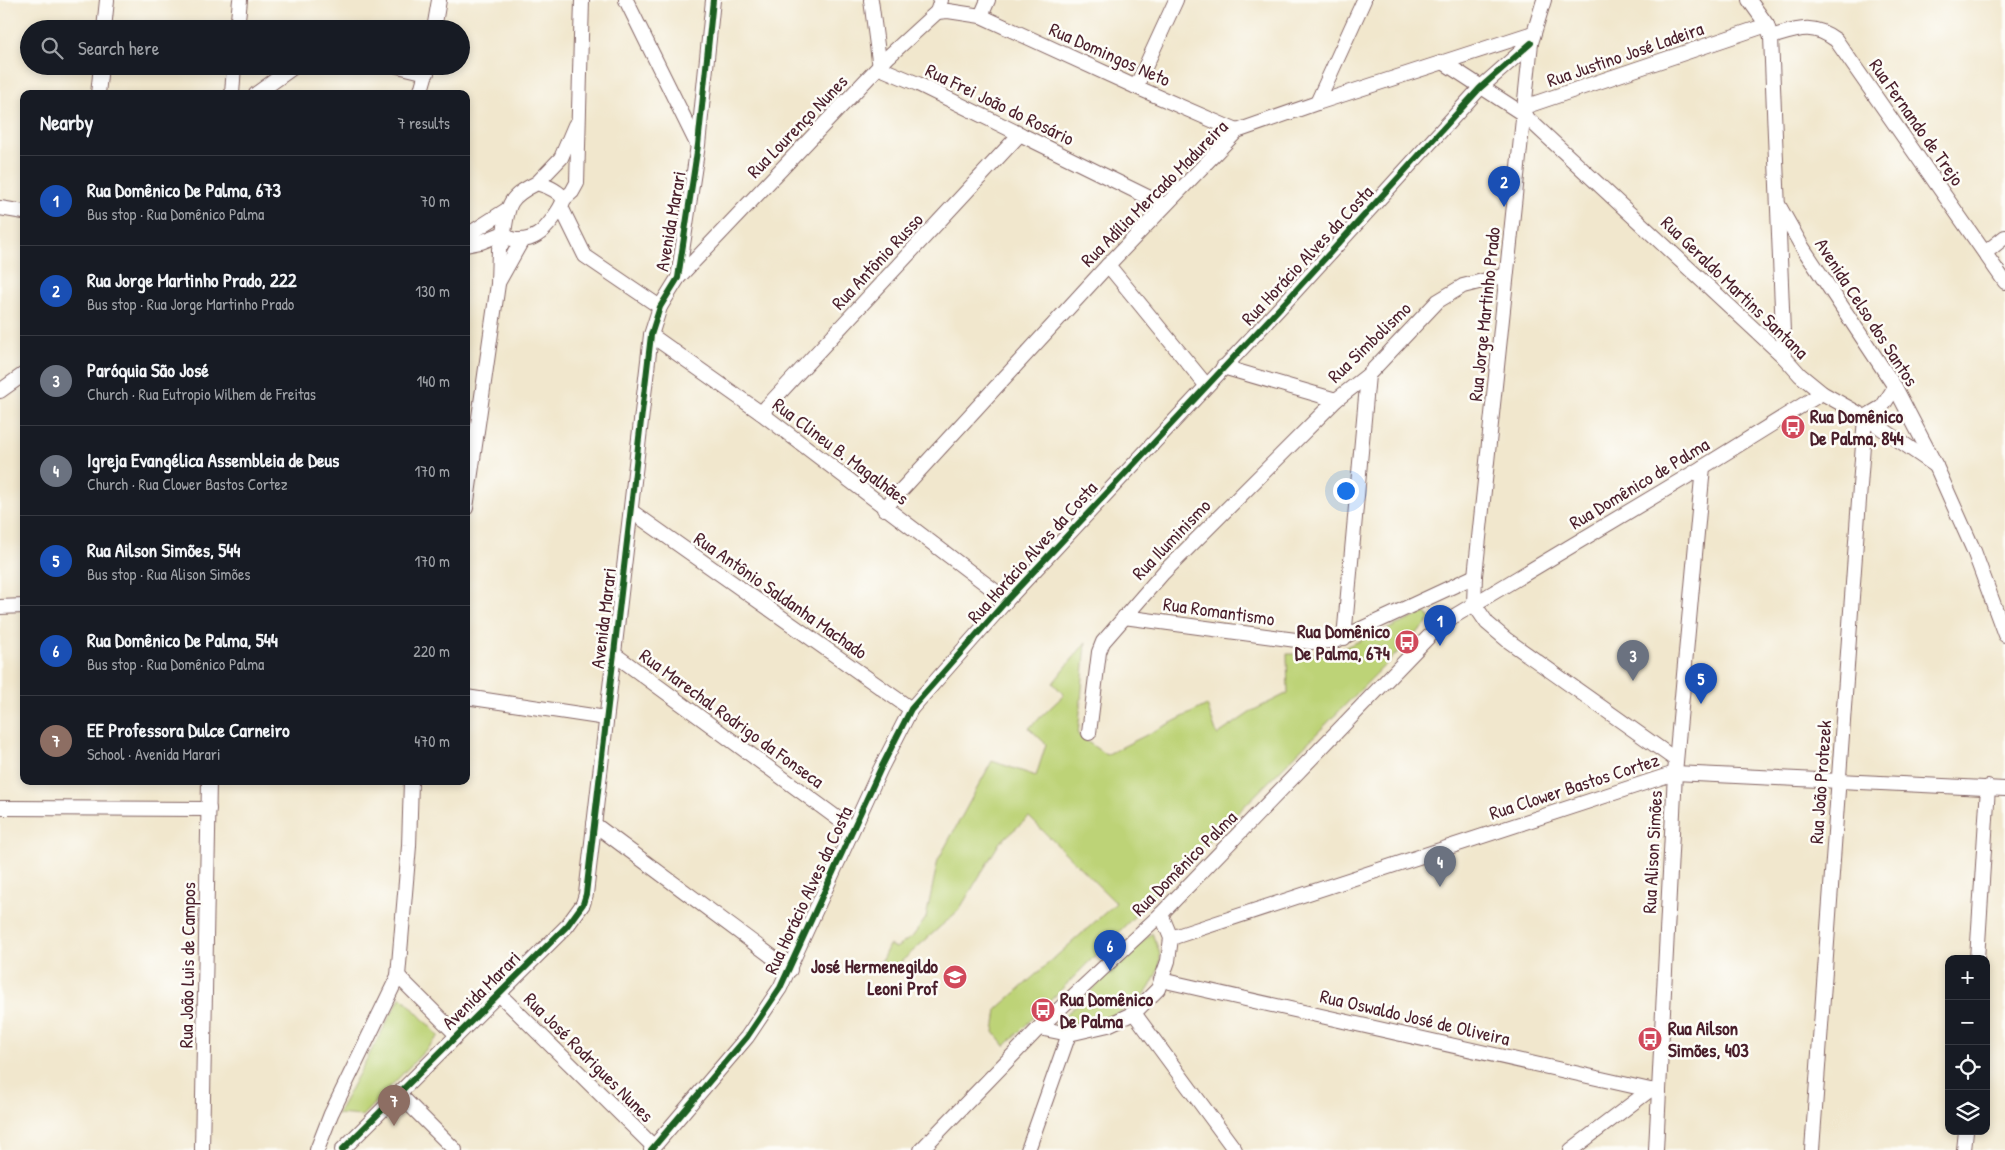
<!DOCTYPE html>
<meta charset="utf-8">
<style>
:root{--surface:#171b24;--page:#242831;--text:#f1f3f6;--muted:#9ea1a6;--line:#363941;--accent:#0b8043}
body{margin:0;font-family:"Patrick Hand",sans-serif;background:var(--page);color:var(--text)}
.controls{position:absolute;right:15px;bottom:15px;display:grid;overflow:hidden;border-radius:10px;box-shadow:0 2px 8px #0003}
.controls button{width:45px;height:45px;display:grid;place-items:center;padding:0;border:0;border-bottom:1px solid var(--line);background:var(--surface);color:var(--text);font:25px sans-serif}
.you{position:absolute;left:1345px;top:490px;width:18px;height:18px;margin:-12px;border:4px solid #fff;border-radius:50%;background:#1a73e8;box-shadow:0 0 0 8px #1a73e833}
.badge{display:grid;place-items:center;width:32px;height:32px;border-radius:50%;background:var(--accent);color:#fff;font-size:16px;font-weight:700}
.pin{position:absolute;translate:-50% -41px;filter:drop-shadow(0 1px 2px #0008)}
.pin::after{content:'';position:absolute;top:26px;width:18px;height:15px;background:inherit;clip-path:polygon(0 0,100% 0,50% 100%)}
.list{margin:0;padding:0;list-style:none}
h2{display:flex;justify-content:space-between;align-items:center;height:65px;margin:0;padding:0 20px;font-size:21px}
h2 small{font-size:16px;font-weight:400;color:var(--muted)}
.list li{display:grid;grid-template-columns:32px 1fr auto;gap:15px;align-items:center;box-sizing:border-box;height:90px;padding:0 20px;border-top:1px solid var(--line)}
.list b{display:block;font-size:19px;white-space:nowrap}
.list p{margin:0;font-size:16px;white-space:nowrap;color:var(--muted)}
.list em{font-size:16px;font-style:normal;color:var(--muted)}
.icon{flex:none;width:28px;height:28px;fill:none;stroke:currentColor;stroke-width:2;stroke-linecap:round;stroke-linejoin:round}
.map{position:relative;flex:none;width:2005px;height:1150px;overflow:hidden}
.search{position:absolute;background:var(--surface);box-shadow:0 2px 8px #0003;left:20px;top:20px;width:450px;height:55px;display:flex;align-items:center;gap:12px;box-sizing:border-box;padding:0 18px;border-radius:28px;color:var(--muted);font-size:19px}
.panel{position:absolute;background:var(--surface);box-shadow:0 2px 8px #0003;left:20px;top:90px;width:450px;height:695px;border-radius:10px}
.map>svg:first-child{display:block}
</style>
<div class="map">
<svg width="2005" height="1150" viewBox="0 0 2005 1150">
<rect width="100%" height="100%" fill="#fdfcf7"/>
<filter id="ink" filterUnits="userSpaceOnUse"><feTurbulence type="fractalNoise" baseFrequency=".02" numOctaves="2"/><feDisplacementMap in="SourceGraphic" scale="10" xChannelSelector="R" yChannelSelector="G"/><feConvolveMatrix kernelMatrix="1 2 1 2 8 2 1 2 1" color-interpolation-filters="sRGB"/></filter>
<filter id="wash" filterUnits="userSpaceOnUse"><feTurbulence type="fractalNoise" baseFrequency=".0096" numOctaves="4" result="noise"/><feDisplacementMap in="SourceGraphic" scale="20" xChannelSelector="R" yChannelSelector="G"/><feGaussianBlur stdDeviation="1.12" result="paint"/><feColorMatrix in="noise" values="0 0 0 0 0 0 0 0 0 0 0 0 0 0 0 0 0 1.4 0 .05"/><feComposite in="paint" operator="in"/></filter>
<g filter="url(#wash)">
<rect width="100%" height="100%" fill="#f1e7cd"/>
<g fill="#bdd377" stroke="#847951">
<path d="M1425,613L1431,619L1005,1046L994,1032L997,1009L1116,903L1029,817L1000,842L959,910L894,968L881,962L889,945L896,948L913,936L926,918L938,860L992,761L1036,776L1046,744L1029,728L1064,695L1053,683L1086,642L1078,735L1106,755L1207,705L1217,735L1254,710L1288,693L1287,654H1329Z"/>
<path d="M1152,933C1154,940 1159,948 1160,955C1161,964 1157,973 1153,981C1137,1016 1092,1025 1057,1023Z"/>
<path d="M401,996L439,1036L362,1116L337,1114Z"/>
</g>
</g>
<g filter="url(#ink)">
<g fill="none" stroke-linecap="round" stroke-linejoin="round">
<defs>
<g id="street">
<path d="M626,0L697,144"/>
<path d="M871,0L880,68L918,84L1164,205"/>
<path d="M1749,0L1767,25L1771,37L1784,357"/>
<path d="M937,12L948,11L981,16L1136,87L1237,131"/>
<path d="M981,16L988,0"/>
<path d="M104,29L107,0"/>
<path d="M237,29L240,0"/>
<path d="M434,29L439,0"/>
<path d="M1771,37C1798,29 1812,22 1836,40L2005,282"/>
<path d="M1443,62L1523,114L1784,357L1800,375L1822,393L1865,417L1936,466"/>
<path d="M398,66L427,73"/>
<path d="M1136,87L1176,0"/>
<path d="M98,94L101,66"/>
<path d="M232,94L234,66"/>
<path d="M256,94L295,66"/>
<path d="M420,94L428,66"/>
<path d="M1317,103L1364,0"/>
<path d="M1524,107L1767,25"/>
<path d="M537,183C547,186 558,190 564,199C561,209 546,230 537,235C528,241 510,243 504,233C508,203 509,197 537,183Z"/>
<path d="M537,183L561,158L575,125"/>
<path d="M564,199L572,192L577,183L582,0"/>
<path d="M1779,206L1801,245L1895,387L1936,466L1974,551L2005,635"/>
<path d="M561,207L585,256L660,307"/>
<path d="M0,208L24,212"/>
<path d="M466,236L508,209"/>
<path d="M466,245L481,242L504,233"/>
<path d="M1985,253L2005,237"/>
<path d="M1108,265L1206,385"/>
<path d="M678,278L889,56L937,12L941,0"/>
<path d="M499,281L522,240"/>
<path d="M651,335L761,413L1007,600"/>
<path d="M1223,367L1336,400L1368,375L1438,301L1463,286L1506,275"/>
<path d="M0,391L24,374"/>
<path d="M761,413L1020,134"/>
<path d="M1865,417L1882,407L1895,387"/>
<path d="M466,508L498,284L499,249L506,236"/>
<path d="M884,509L1108,265L1237,131L1317,103L1533,33"/>
<path d="M631,511L911,709"/>
<path d="M1474,604L1475,576L1531,43L1544,0"/>
<path d="M1474,604L1487,623L1507,640L1676,760"/>
<path d="M0,607L24,606"/>
<path d="M1124,617L1311,642L1335,641L1475,576"/>
<path d="M1344,638L1368,375"/>
<path d="M614,654L852,829"/>
<path d="M466,697L606,718"/>
<path d="M1089,733L1099,652L1103,642L1163,573L1336,400"/>
<path d="M0,808L209,809"/>
<path d="M594,824L790,970"/>
<path d="M1171,938L1675,773L2005,789"/>
<path d="M1977,959L1988,787"/>
<path d="M398,976L457,1035"/>
<path d="M1161,980L1659,1092"/>
<path d="M498,993L654,1147"/>
<path d="M1134,1013L1235,1150"/>
<path d="M1039,1028L1069,1034L1108,1025L1134,1013L1158,989L1168,961L1171,938L1161,914"/>
<path d="M399,1094L455,1150"/>
<path d="M202,1150L209,781"/>
<path d="M317,1150L331,1114L398,976L409,846L411,781"/>
<path d="M342,1150L567,926L583,904L586,894L651,335L660,307L678,278L698,145L713,0"/>
<path d="M651,1150L747,1037L780,988L880,770L911,709L1007,600L1289,298L1480,88L1531,43"/>
<path d="M921,1150L1039,1028L1161,914L1441,624L1703,467L1822,393"/>
<path d="M1028,1150L1069,1034"/>
<path d="M1571,1150L1650,1090"/>
<path d="M1656,1150L1675,773L1703,467"/>
<path d="M1812,1150L1865,417"/>
<path d="M1964,1150L1966,1131"/>
</g>
</defs>
<use href="#street" stroke="#846564" stroke-width="16"/>
<use href="#street" stroke="#fff" stroke-width="14"/>
<defs>
<g id="cycleway">
<path d="M342,1150L567,926L583,904L586,894L651,335L660,307L678,278L698,145L713,0"/>
<path d="M651,1150L747,1037L780,988L880,770L911,709L1007,600L1289,298L1480,88L1531,43"/>
</g>
</defs>
<use href="#cycleway" stroke="#fdfcf7" stroke-width="9"/>
<use href="#cycleway" stroke="#1b5e20" stroke-width="6"/>
</g>
</g>
<defs>
<symbol id="bus-disc" viewBox="-11 -11 22 22"><circle r="9.5" fill="#d1495b" stroke="#fdfcf7"/><path d="M-5-6H5V4H4V6H2V4H-2V6H-4V4H-5ZM-3.5-4V0h7V-4ZM-3.5 1.2v1.5H-2V1.2ZM2 1.2v1.5H3.5V1.2Z" fill="#fff"/></symbol>
<symbol id="school-disc" viewBox="-11 -11 22 22"><circle r="9.5" fill="#d1495b" stroke="#fdfcf7"/><path d="M0-5L7-2L0 1L-7-2ZM-4 1L0 2.5L4 1V4Q0 6-4 4Z" fill="#fff"/></symbol>
</defs>
<g fill-rule="evenodd">
<use href="#bus-disc" x="1779" y="413" width="28" height="28"/>
<use href="#bus-disc" x="1393" y="628" width="28" height="28"/>
<use href="#school-disc" x="941" y="963" width="28" height="28"/>
<use href="#bus-disc" x="1029" y="996" width="28" height="28"/>
<use href="#bus-disc" x="1636" y="1025" width="28" height="28"/>
</g>
<g text-anchor="middle" stroke-width="5" stroke-linejoin="round" paint-order="stroke">
<g font-size="19" fill="#4a1f2b" stroke="#fdfcf7">
<text transform="translate(1110 54) rotate(24)" y="7">Rua Domingos Neto</text>
<text transform="translate(1625 54) rotate(-19)" y="7">Rua Justino José Ladeira</text>
<text transform="translate(1000 104) rotate(26)" y="7">Rua Frei João do Rosário</text>
<text transform="translate(1917 122) rotate(55)" y="7">Rua Fernando de Trejo</text>
<text transform="translate(797 126) rotate(-46)" y="7">Rua Lourenço Nunes</text>
<text transform="translate(1154 193) rotate(-45)" y="7">Rua Adília Mercado Madureira</text>
<text transform="translate(670 221) rotate(-80)" y="7">Avenida Marari</text>
<text transform="translate(1307 255) rotate(-47)" y="7">Rua Horácio Alves da Costa</text>
<text transform="translate(877 261) rotate(-47)" y="7">Rua Antônio Russo</text>
<text transform="translate(1735 287) rotate(44)" y="7">Rua Geraldo Martins Santana</text>
<text transform="translate(1867 312) rotate(57)" y="7">Avenida Celso dos Santos</text>
<text transform="translate(1484 314) rotate(-84)" y="7">Rua Jorge Martinho Prado</text>
<text transform="translate(1369 342) rotate(-44)" y="7">Rua Simbolismo</text>
<text transform="translate(841 451) rotate(37)" y="7">Rua Clineu B. Magalhães</text>
<text transform="translate(1639 483) rotate(-31)" y="7">Rua Domênico de Palma</text>
<text transform="translate(1171 539) rotate(-46)" y="7">Rua Iluminismo</text>
<text transform="translate(1032 552) rotate(-48)" y="7">Rua Horácio Alves da Costa</text>
<text transform="translate(781 595) rotate(35)" y="7">Rua Antônio Saldanha Machado</text>
<text transform="translate(1219 611) rotate(8)" y="7">Rua Romantismo</text>
<text transform="translate(603 618) rotate(-83)" y="7">Avenida Marari</text>
<text transform="translate(732 718) rotate(36)" y="7">Rua Marechal Rodrigo da Fonseca</text>
<text transform="translate(1820 782) rotate(-86)" y="7">Rua João Protezek</text>
<text transform="translate(1574 786) rotate(-18)" y="7">Rua Clower Bastos Cortez</text>
<text transform="translate(1652 852) rotate(-87)" y="7">Rua Alison Simões</text>
<text transform="translate(1184 863) rotate(-45)" y="7">Rua Domênico Palma</text>
<text transform="translate(808 890) rotate(-65)" y="7">Rua Horácio Alves da Costa</text>
<text transform="translate(187 965) rotate(-89)" y="7">Rua João Luis de Campos</text>
<text transform="translate(481 990) rotate(-45)" y="7">Avenida Marari</text>
<text transform="translate(1415 1017) rotate(13)" y="7">Rua Oswaldo José de Oliveira</text>
<text transform="translate(589 1057) rotate(45)" y="7">Rua José Rodrigues Nunes</text>
</g>
<g font-size="19" font-weight="bold" fill="#4a1f2b" stroke="#fdfcf7" text-anchor="start">
<text x="1810" y="423">Rua Domênico<tspan x="1810" dy="22">De Palma, 844</tspan></text>
<text x="1390" y="638" text-anchor="end">Rua Domênico<tspan x="1390" dy="22">De Palma, 674</tspan></text>
<text x="938" y="973" text-anchor="end">José Hermenegildo<tspan x="938" dy="22">Leoni Prof</tspan></text>
<text x="1060" y="1006">Rua Domênico<tspan x="1060" dy="22">De Palma</tspan></text>
<text x="1668" y="1035">Rua Ailson<tspan x="1668" dy="22">Simões, 403</tspan></text>
</g>
</g>
</svg>
<div class="controls">
<button>+</button>
<button>−</button>
<button><svg class="icon" aria-label="locate" viewBox="0 0 24 24"><circle cx="12" cy="12" r="6"/><path d="M12 2v4M12 18v4M2 12h4M18 12h4"/></svg></button>
<button><svg class="icon" aria-label="layers" viewBox="0 0 24 24"><path d="M12 4l9 5-9 5-9-5zM3 14l9 5 9-5"/></svg></button>
</div>
<div class="you"></div>
<div class="pin badge" style="left:1440px;top:646px;background:#1a4fb4">1</div>
<div class="pin badge" style="left:1504px;top:207px;background:#1a4fb4">2</div>
<div class="pin badge" style="left:1633px;top:681px;background:#6b7280">3</div>
<div class="pin badge" style="left:1440px;top:887px;background:#6b7280">4</div>
<div class="pin badge" style="left:1701px;top:704px;background:#1a4fb4">5</div>
<div class="pin badge" style="left:1110px;top:971px;background:#1a4fb4">6</div>
<div class="pin badge" style="left:394px;top:1126px;background:#8d6e63">7</div>
<div class="search"><svg class="icon" aria-label="search" viewBox="0 0 24 24"><circle cx="10" cy="10" r="6"/><path d="M15 15l6 6"/></svg>Search here</div>
<section class="panel">
<h2>Nearby<small>7 results</small></h2>
<ul class="list">
<li><span class="badge" style="background:#1a4fb4">1</span><div><b>Rua Domênico De Palma, 673</b><p>Bus stop · Rua Domênico Palma</p></div><em>70 m</em></li>
<li><span class="badge" style="background:#1a4fb4">2</span><div><b>Rua Jorge Martinho Prado, 222</b><p>Bus stop · Rua Jorge Martinho Prado</p></div><em>130 m</em></li>
<li><span class="badge" style="background:#6b7280">3</span><div><b>Paróquia São José</b><p>Church · Rua Eutropio Wilhem de Freitas</p></div><em>140 m</em></li>
<li><span class="badge" style="background:#6b7280">4</span><div><b>Igreja Evangélica Assembleia de Deus</b><p>Church · Rua Clower Bastos Cortez</p></div><em>170 m</em></li>
<li><span class="badge" style="background:#1a4fb4">5</span><div><b>Rua Ailson Simões, 544</b><p>Bus stop · Rua Alison Simões</p></div><em>170 m</em></li>
<li><span class="badge" style="background:#1a4fb4">6</span><div><b>Rua Domênico De Palma, 544</b><p>Bus stop · Rua Domênico Palma</p></div><em>220 m</em></li>
<li><span class="badge" style="background:#8d6e63">7</span><div><b>EE Professora Dulce Carneiro</b><p>School · Avenida Marari</p></div><em>470 m</em></li>
</ul>
</section>
</div>
